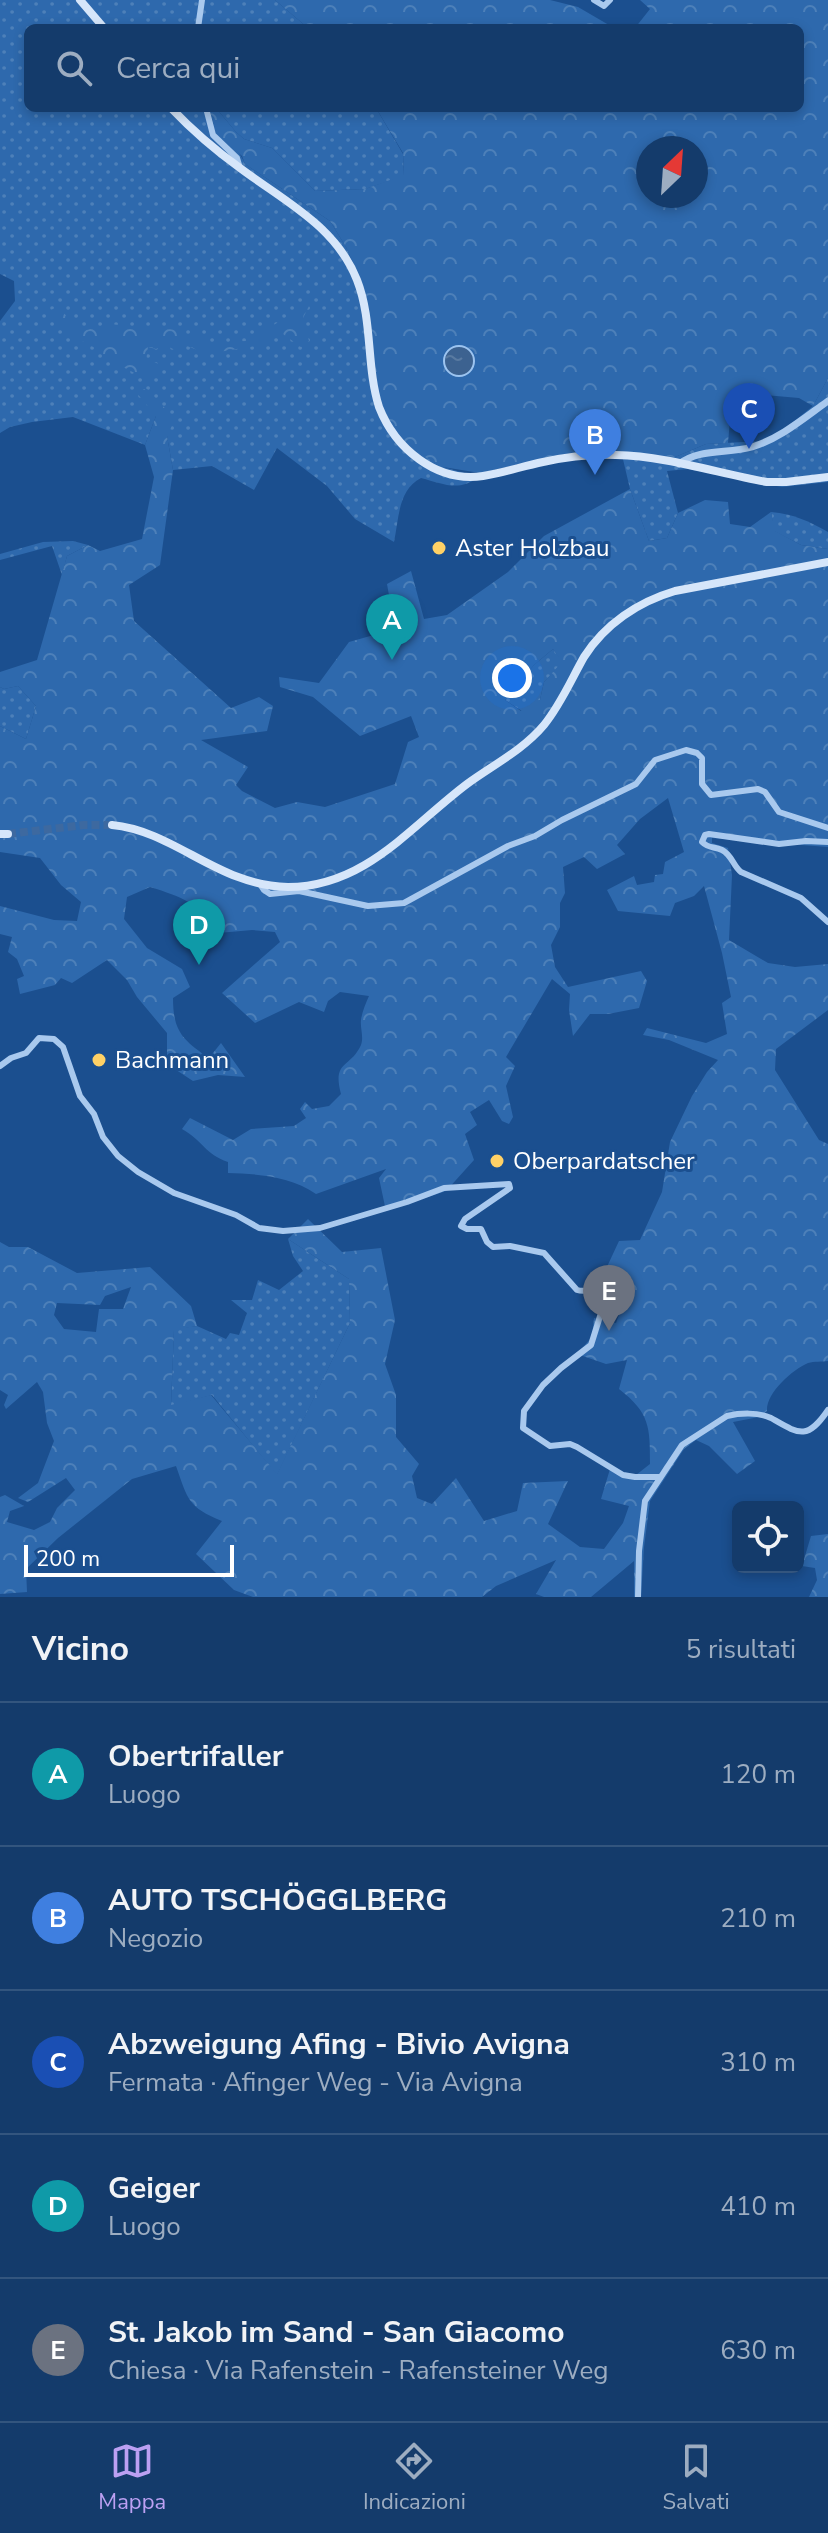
<!DOCTYPE html>
<html lang="it">
<meta charset="utf-8">
<style>
:root{--surface:#143b6b;--page:#214673;--text:#f1f3f6;--muted:#9dadc1;--line:#33557e;--accent:#bca0f2}
body{margin:0;font-family:"Nunito Sans",sans-serif;background:var(--page);color:var(--text)}
.controls{position:absolute;right:24px;bottom:24px;display:grid;overflow:hidden;border-radius:12px;box-shadow:0 4px 12px #0003}
.controls button{width:72px;height:72px;display:grid;place-items:center;padding:0;border:0;border-bottom:2px solid var(--line);background:var(--surface);color:var(--text);font:40px sans-serif}
.compass{position:absolute;left:636px;top:136px;width:72px;height:72px;border-radius:50%;background:var(--surface);box-shadow:0 4px 12px #0003;rotate:25deg}
.scale{position:absolute;left:24px;bottom:20px;width:210px;box-sizing:border-box;padding-left:8px;border:4px solid #fff;border-top:0;font-size:22px;line-height:28px;white-space:nowrap;color:#fff;-webkit-text-stroke:6px #1b4f8f;paint-order:stroke}
.you{position:absolute;left:512px;top:678px;width:28px;height:28px;margin:-20px;border:6px solid #fff;border-radius:50%;background:#1a73e8;box-shadow:0 0 0 12px #1a73e833}
.badge{display:grid;place-items:center;width:52px;height:52px;border-radius:50%;background:var(--accent);color:#fff;font-size:26px;font-weight:700}
.pin{position:absolute;translate:-50% -66px;filter:drop-shadow(0 2px 4px #0008)}
.pin::after{content:'';position:absolute;top:42px;width:28px;height:24px;background:inherit;clip-path:polygon(0 0,100% 0,50% 100%)}
.list{margin:0;padding:0;list-style:none}
h2{display:flex;justify-content:space-between;align-items:center;height:104px;margin:0;padding:0 32px;font-size:34px}
h2 small{font-size:26px;font-weight:400;color:var(--muted)}
.list li{display:grid;grid-template-columns:52px 1fr auto;gap:24px;align-items:center;box-sizing:border-box;height:144px;padding:0 32px;border-top:2px solid var(--line)}
.list b{display:block;font-size:30px;white-space:nowrap}
.list p{margin:0;font-size:26px;white-space:nowrap;color:var(--muted)}
.list em{font-size:26px;font-style:normal;color:var(--muted)}
.icon{flex:none;width:44px;height:44px;fill:none;stroke:currentColor;stroke-width:2;stroke-linecap:round;stroke-linejoin:round}
.map{position:relative;flex:none;width:828px;height:1597px;overflow:hidden}
.search{position:absolute;background:var(--surface);box-shadow:0 4px 12px #0003;left:24px;right:24px;top:24px;height:88px;display:flex;align-items:center;gap:20px;box-sizing:border-box;padding:0 28px;border-radius:12px;color:var(--muted);font-size:30px}
.sheet{height:824px;background:var(--surface)}
nav{display:flex;justify-content:space-around;align-items:center;box-sizing:border-box;height:112px;border-top:2px solid var(--line);background:var(--surface);font-size:22px;color:var(--muted)}
nav a{display:grid;justify-items:center;gap:4px}
nav .on{color:var(--accent)}
.map>svg:first-child{display:block}
</style>
<div class="map">
<svg width="828" height="1597" viewBox="0 0 828 1597">
<defs>
<pattern id="grass-dots" width="8" height="8" patternUnits="userSpaceOnUse" patternTransform="scale(2)"><rect width="8" height="8" fill="#2e69ad"/><path d="M2 2h.1M6 6h.1" fill="none" stroke="#4d80b9" stroke-width="1.8" stroke-linecap="round"/></pattern>
<pattern id="forest-crowns" width="20" height="18" patternUnits="userSpaceOnUse" patternTransform="scale(2)"><rect width="20" height="18" fill="#2e69ad"/><path d="M2 6a3 3 0 1 1 6 0M12 15a3 3 0 1 1 6 0" fill="none" stroke="#4d80b9"/></pattern>
<pattern id="water-ripples" width="26" height="14" patternUnits="userSpaceOnUse" patternTransform="scale(2)"><rect width="26" height="14" fill="#3c6290"/><path d="M2 4q2-2 4 0t4 0M15 11q2-2 4 0t4 0" fill="none" stroke="#597aa1"/></pattern>
</defs>
<rect width="100%" height="100%" fill="#1b4f8f"/>
<g fill="url(#grass-dots)">
<path d="M0,0H275L308,28H28V108H209C215,145 236,140 245,164L330,221L346,247L443,467L479,477C458,492 444,484 421,478C398,490 399,518 394,542L355,519L327,486L277,448L254,490L212,466L173,470L167,436L156,416L145,445L73,417L32,422L10,427L0,433V321L15,301L14,281L0,274Z"/>
<path d="M216,108H376L403,154L404,176L365,189L315,191L272,148L244,139L236,132Z"/>
<path d="M828,378V482L782,487L688,469L667,471L678,513L667,538L649,541L630,489L622,455L606,454L623,451L675,457L706,444L762,441L782,431L813,406Z"/>
<path d="M771,512C794,514 808,521 828,532V549L801,545L774,531Z"/>
<path d="M73,541L88,545L67,556L62,575L52,546L0,560V554L43,542Z"/>
<path d="M553,649L563,662L544,682L540,700L522,711L505,700L534,665Z"/>
<path d="M18,686L36,706L26,739L0,726V687L4,689Z"/>
<path d="M288,1239L349,1279L350,1323L277,1475L212,1395L171,1406L174,1329L197,1326L226,1339L230,1333L239,1335L247,1313L231,1300H252L258,1280L279,1290L303,1271L293,1256Z"/>
</g>
<g fill="url(#forest-crowns)" fill-rule="evenodd">
<path d="M275,0H550L578,7L614,28H308Z"/>
<path d="M640,0H828V378L813,406L799,398L754,394L731,408L728,443L706,444L675,457L596,451L565,454L480,473L443,467L407,447L381,407L357,272L346,247L330,221L245,164L242,156L216,133L209,108H216L236,132L244,139L272,148L315,191L365,189L404,175L403,153L376,108H800V28H635L650,9ZM648,148H696V196H648Z"/>
<path d="M311,302L303,318L309,341L301,347L283,334L276,333L267,344L207,354L185,345L175,350L165,345L156,349L148,347L146,360L163,365L160,373L148,380L119,365L89,344L69,336L49,311L57,307L83,331L108,324L179,330L187,338L197,337L213,343L246,341L250,344L259,334Z"/>
<path d="M147,389L175,419L167,436L173,470L160,565L129,585L134,621L231,708L259,697L273,706L267,731L201,740L248,767L236,785L242,791L275,808L297,802L325,807L395,784L408,742L419,737L411,716L360,736L313,697L280,687L279,677L319,683L349,642L395,629L387,584L411,571L424,619L447,615L508,572L544,536L630,489L649,541L667,538L678,513L705,500L728,502L730,524L750,527L771,512L775,531L801,545L828,549V847L712,838V843L728,848L732,875L729,940L768,963L795,967L828,964V1010L776,1049L775,1070L819,1140L828,1144V1361C822,1362 814,1361 808,1363C792,1370 766,1393 767,1411L759,1417L733,1422L755,1461L737,1474L709,1446L696,1440L684,1449L650,1501L644,1547L641,1597H634V1561L591,1597H544L536,1594L556,1560L496,1586L482,1597H253L234,1590L196,1554L222,1521C188,1507 188,1500 176,1466L132,1479L58,1538L26,1569L27,1592L0,1594V1497L5,1495L24,1506L10,1511L7,1522L34,1530L50,1522L57,1508L75,1490L66,1478L28,1502L18,1498L38,1483L54,1441L47,1423L43,1392L37,1382L6,1409L4,1405L8,1395L0,1390V1242L9,1247H28L77,1273L150,1267L191,1306L197,1326L174,1330L171,1405L211,1395L277,1474L350,1323L349,1279L288,1239L308,1219L342,1252L381,1248L395,1320L385,1364L396,1395V1437L419,1464L412,1476L417,1498L432,1504L456,1478L484,1521L517,1511L523,1483L568,1481L548,1524L580,1547L604,1549L623,1523L629,1506L601,1499L610,1469L636,1475L650,1464C650,1427 650,1413 619,1389L627,1360L606,1364L577,1354L592,1337L594,1318L616,1323L632,1278L599,1284L619,1241L640,1240L662,1192L670,1142L692,1096L707,1072L718,1060L669,1040L643,1035L647,1028L706,1043L727,1034L722,1003L731,997L722,953L704,886L694,896L675,903L670,916L618,911L607,890L634,876L637,885L654,882L655,875L663,874L665,862L684,852L668,798L640,819L617,845L625,854L597,869L584,857L563,867L565,893L560,903V927L551,945L555,967L568,987L641,971L647,981L639,1008L608,1014H590L573,1036L569,1010L570,994L552,979L506,1057L515,1066L506,1086L513,1117L509,1124L502,1121L489,1100L470,1112L477,1125L465,1134L474,1160L446,1191L386,1211L379,1178L386,1169L316,1194C290,1176 259,1174 228,1173V1162C205,1154 203,1141 182,1129L190,1118L233,1140L251,1129L294,1126L306,1118L300,1109L305,1102L312,1109L329,1106L341,1094C332,1060 350,1069 361,1045C364,1037 360,1028 361,1020C362,1012 366,1003 369,996L340,992L328,1001L324,1012L299,1002L255,1023L222,993L280,942L275,932L252,930L218,933C200,903 182,897 150,887L127,897L124,919L147,948L182,969L190,987L173,998C173,1032 183,1040 209,1058L221,1043L245,1077L218,1075L193,1081L167,1064V1033L137,997L127,980L107,960L72,983L61,978L55,985L20,994L17,979L24,976L17,959L8,952L12,937L0,934V906L54,920L77,921L81,902L61,885L40,858L0,852V726L26,739L36,706L18,686L4,689L0,687V672L37,660L67,556L88,545L100,551L142,539L154,477L145,445L156,416L135,391ZM553,649L562,662L544,682L540,700L529,701L521,711L505,700L534,665ZM131,1287L123,1309H99L96,1332L64,1329L54,1315L57,1303L100,1305L105,1296Z"/>
<path d="M828,1534V1597H809L817,1580L815,1568L802,1566L811,1536Z"/>
</g>
<circle fill="url(#water-ripples)" stroke="#9cc4f0" stroke-width="2" cx="459" cy="361" r="15"/>
<g fill="none" stroke-linecap="round" stroke-linejoin="round">
<path stroke="#3d69a0" stroke-width="8" stroke-dasharray="8 4" stroke-linecap="butt" d="M8,834L84,825H112"/>
<g stroke="#a9c9ee" stroke-width="6">
<path d="M594,0L604,6L610,0"/>
<path d="M198,28L202,0"/>
<path d="M206,108L213,135L237,158L240,168"/>
<path d="M828,842L806,841L779,844L709,834L705,835L702,842C709,849 714,846 722,850C732,855 733,866 741,872L801,898L828,922"/>
<path d="M260,884L264,890L270,894L299,891L368,906L404,903L508,846L535,836L562,820L636,784L655,760L686,750L697,753L702,758V784L711,795L758,789L765,792L779,812L828,828"/>
<path d="M0,1066L11,1058L26,1053L39,1038L54,1039L63,1047L80,1096L94,1114L103,1137L118,1156L138,1172L174,1193L236,1215L259,1228L283,1231L320,1228L407,1202L444,1188L509,1184L510,1188L465,1219L461,1226L467,1229H481L487,1242L493,1247L510,1246L544,1253L577,1290C587,1293 596,1287 606,1290L607,1294L591,1345L561,1368L543,1385L524,1411L523,1428L550,1446L570,1444L577,1447L623,1475L635,1477H660"/>
<path d="M638,1597L639,1551L645,1501L682,1445L727,1416C740,1413 758,1412 771,1418C799,1434 807,1441 828,1410"/>
</g>
<path stroke="#a9c9ee" stroke-width="7" d="M679,464C700,448 727,454 752,447C781,438 804,418 828,401"/>
<g stroke="#d6e6fa" stroke-width="8">
<path d="M80,0L104,28"/>
<path d="M171,108C192,130 215,150 240,168C284,201 336,226 357,280C373,321 366,366 379,407C395,448 436,483 483,476C503,473 523,466 543,462C566,457 591,454 616,455C666,456 717,473 767,482H786L828,477"/>
<path d="M112,825C175,831 218,886 288,887C365,887 411,826 467,784C493,765 523,750 544,725C561,704 571,680 584,657C605,624 638,602 675,591L828,562"/>
<path d="M0,834H8"/>
</g>
</g>
<g fill="#ffd166" stroke="#1b4f8f" stroke-width="3">
<circle cx="439" cy="548" r="8"/>
<circle cx="99" cy="1060" r="8"/>
<circle cx="497" cy="1161" r="8"/>
</g>
<g text-anchor="middle" stroke-width="6" stroke-linejoin="round" paint-order="stroke">
<g font-size="24" fill="#fff" stroke="#1b4f8f" text-anchor="start">
<text x="455" y="556">Aster Holzbau</text>
<text x="115" y="1068">Bachmann</text>
<text x="513" y="1169">Oberpardatscher</text>
</g>
</g>
</svg>
<div class="controls">
<button><svg class="icon" aria-label="locate" viewBox="0 0 24 24"><circle cx="12" cy="12" r="6"/><path d="M12 2v4M12 18v4M2 12h4M18 12h4"/></svg></button>
</div>
<svg class="compass" viewBox="-18 -18 36 36"><path d="M0-13l5 13h-10z" fill="#e53935"/><path d="M0 13l5-13h-10z" fill="#9dadc1"/></svg>
<div class="scale">200 m</div>
<div class="you"></div>
<div class="pin badge" style="left:392px;top:660px;background:#0f9aa8">A</div>
<div class="pin badge" style="left:595px;top:475px;background:#3f7fe0">B</div>
<div class="pin badge" style="left:749px;top:449px;background:#1a4fb4">C</div>
<div class="pin badge" style="left:199px;top:965px;background:#0f9aa8">D</div>
<div class="pin badge" style="left:609px;top:1331px;background:#6b7280">E</div>
<div class="search"><svg class="icon" aria-label="search" viewBox="0 0 24 24"><circle cx="10" cy="10" r="6"/><path d="M15 15l6 6"/></svg>Cerca qui</div>
</div>
<section class="sheet">
<h2>Vicino<small>5 risultati</small></h2>
<ul class="list">
<li><span class="badge" style="background:#0f9aa8">A</span><div><b>Obertrifaller</b><p>Luogo</p></div><em>120 m</em></li>
<li><span class="badge" style="background:#3f7fe0">B</span><div><b>AUTO TSCHÖGGLBERG</b><p>Negozio</p></div><em>210 m</em></li>
<li><span class="badge" style="background:#1a4fb4">C</span><div><b>Abzweigung Afing - Bivio Avigna</b><p>Fermata · Afinger Weg - Via Avigna</p></div><em>310 m</em></li>
<li><span class="badge" style="background:#0f9aa8">D</span><div><b>Geiger</b><p>Luogo</p></div><em>410 m</em></li>
<li><span class="badge" style="background:#6b7280">E</span><div><b>St. Jakob im Sand - San Giacomo</b><p>Chiesa · Via Rafenstein - Rafensteiner Weg</p></div><em>630 m</em></li>
</ul>
</section>
<nav>
<a class="on"><svg class="icon" aria-label="map" viewBox="0 0 24 24"><path d="M3 6l6-2 6 2 6-2v14l-6 2-6-2-6 2zM9 4v14M15 6v14"/></svg>Mappa</a>
<a><svg class="icon" aria-label="directions" viewBox="0 0 24 24"><path d="M12 3l9 9-9 9-9-9zM9 14v-3h6M13 9l2 2-2 2"/></svg>Indicazioni</a>
<a><svg class="icon" aria-label="saved" viewBox="0 0 24 24"><path d="M7 4h10v16l-5-4-5 4z"/></svg>Salvati</a>
</nav>
